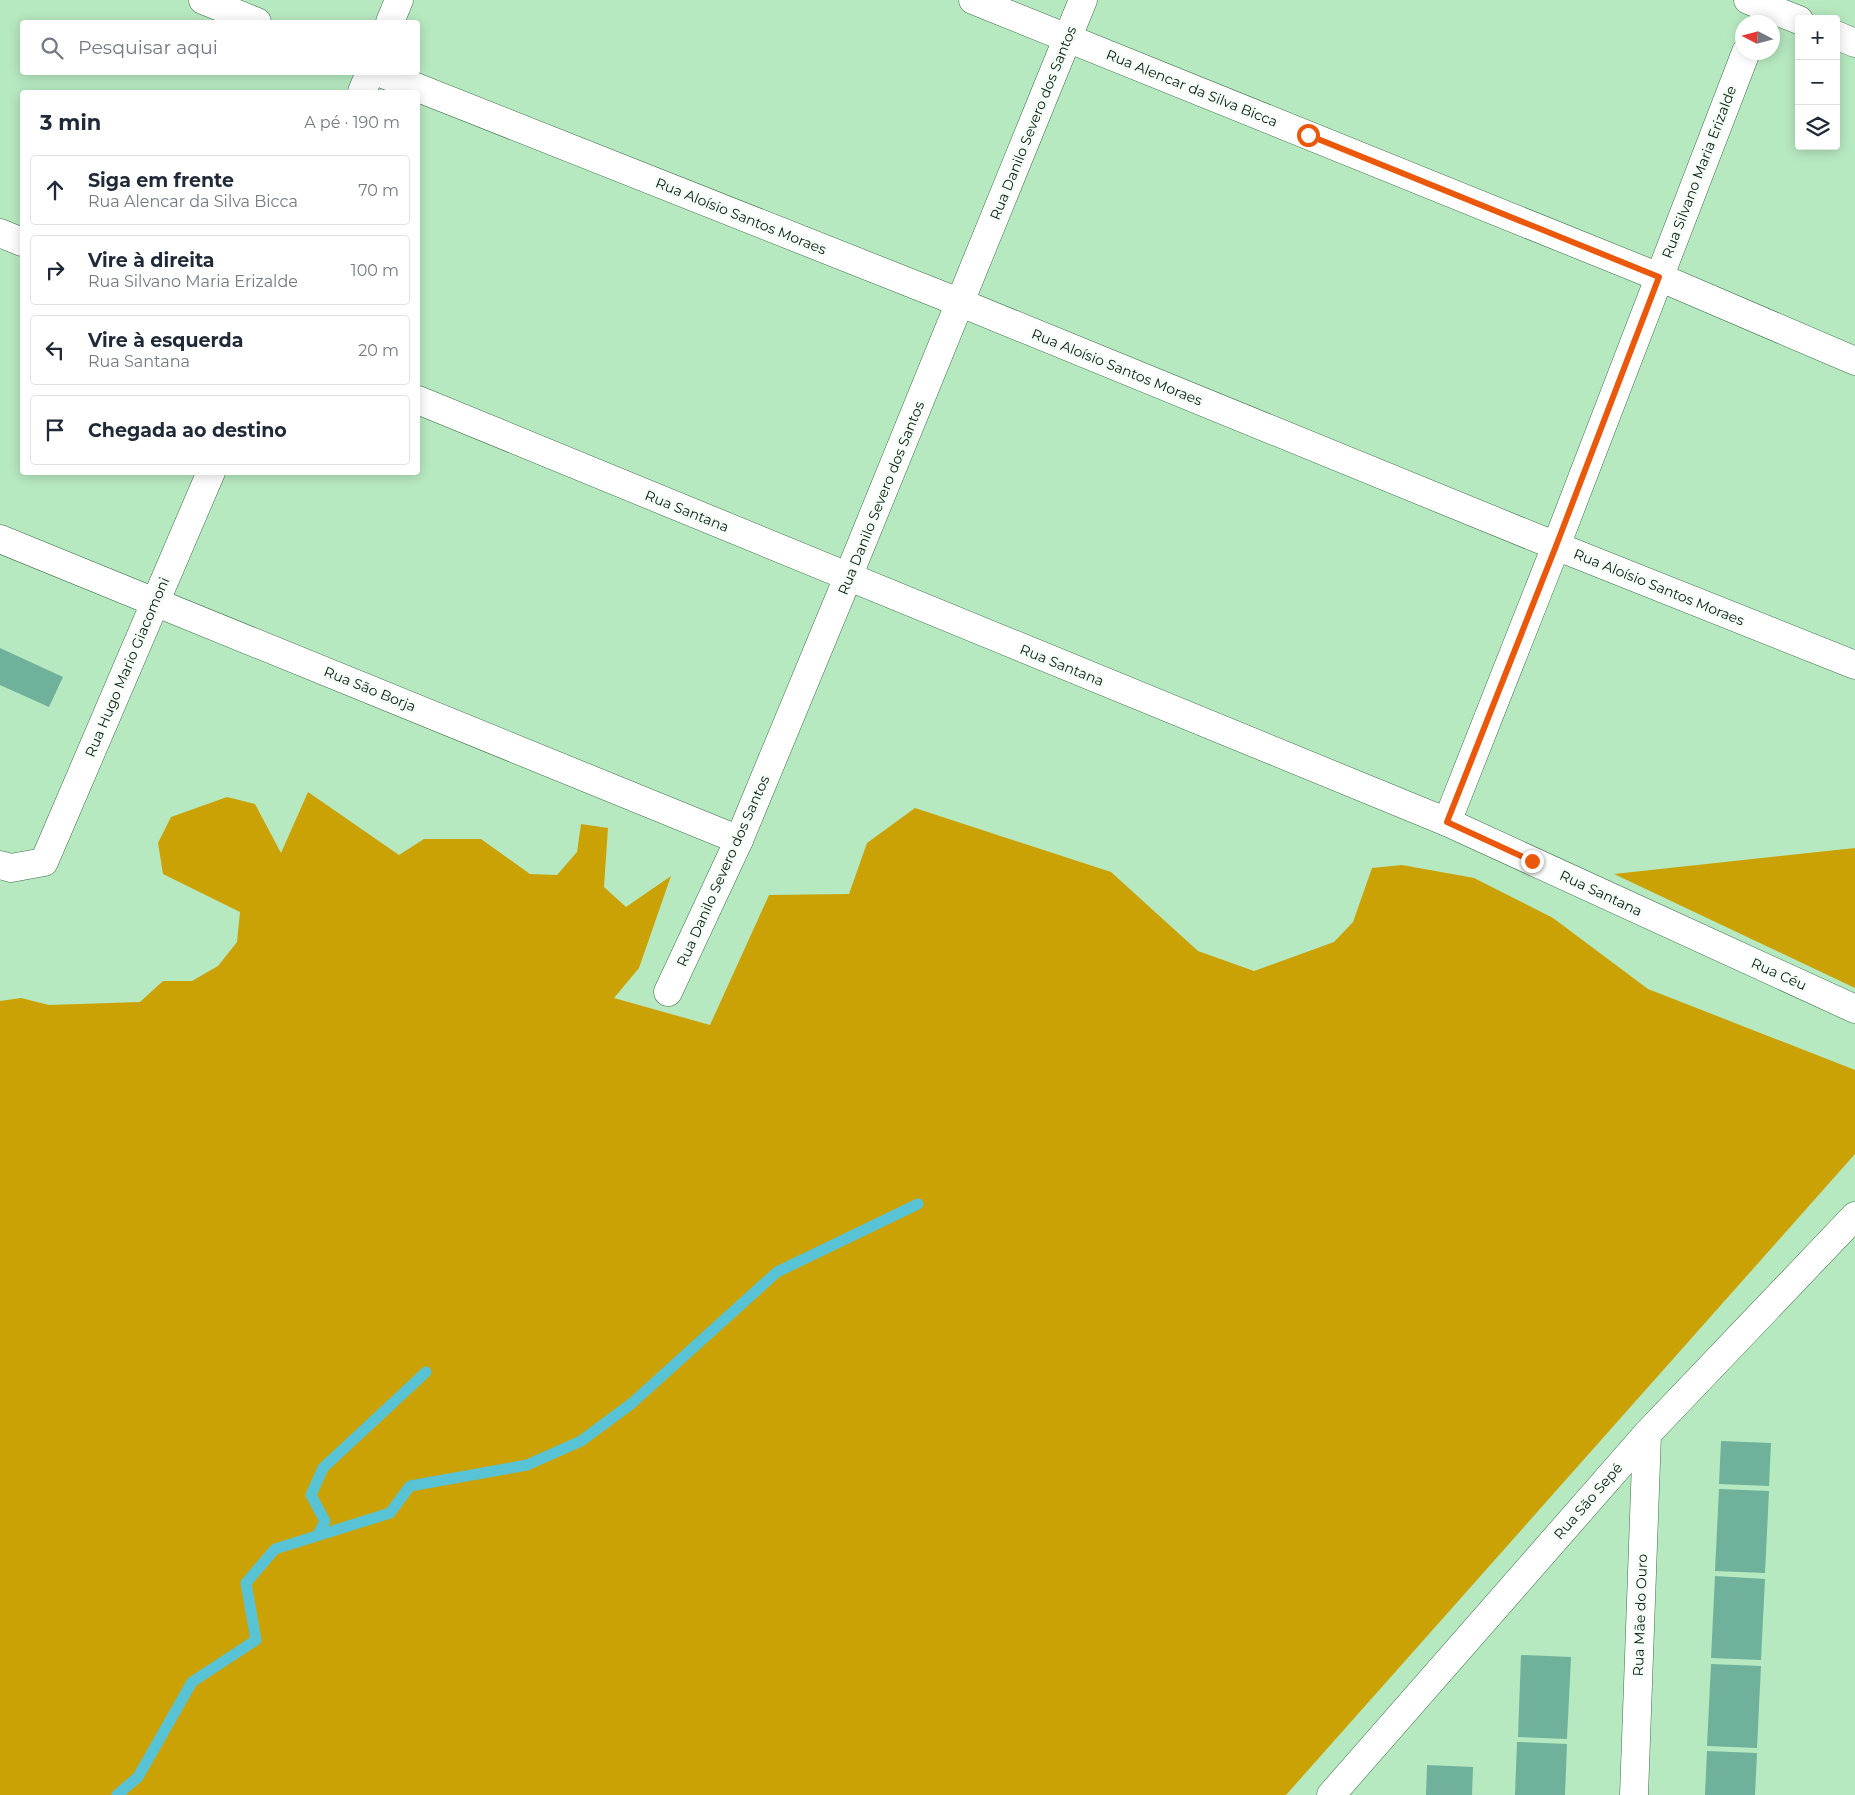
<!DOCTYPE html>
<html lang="pt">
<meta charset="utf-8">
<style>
:root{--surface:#fff;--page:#f2f2f3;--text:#1f2937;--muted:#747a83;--line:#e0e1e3}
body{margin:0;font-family:Montserrat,sans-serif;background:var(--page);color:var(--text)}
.controls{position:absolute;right:15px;top:15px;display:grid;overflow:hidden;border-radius:5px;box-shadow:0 2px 12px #0003}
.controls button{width:45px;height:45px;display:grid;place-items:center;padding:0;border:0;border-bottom:1px solid var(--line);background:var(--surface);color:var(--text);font:25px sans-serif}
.compass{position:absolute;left:1735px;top:15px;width:45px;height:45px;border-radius:50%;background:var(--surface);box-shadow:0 2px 12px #0003;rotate:276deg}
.stop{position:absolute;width:15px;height:15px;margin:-11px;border:4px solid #ea580c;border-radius:50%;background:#fff}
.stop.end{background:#ea580c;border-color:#fff;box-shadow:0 1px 5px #0008}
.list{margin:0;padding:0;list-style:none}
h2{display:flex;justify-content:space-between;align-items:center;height:65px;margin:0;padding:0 20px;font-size:21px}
h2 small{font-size:16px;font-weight:400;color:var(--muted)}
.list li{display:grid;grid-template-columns:32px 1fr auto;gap:15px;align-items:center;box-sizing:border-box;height:70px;margin:0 10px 10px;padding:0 10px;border:1px solid var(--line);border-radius:5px}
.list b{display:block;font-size:19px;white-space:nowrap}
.list p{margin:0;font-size:16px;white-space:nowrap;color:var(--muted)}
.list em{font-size:16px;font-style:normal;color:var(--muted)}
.icon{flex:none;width:28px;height:28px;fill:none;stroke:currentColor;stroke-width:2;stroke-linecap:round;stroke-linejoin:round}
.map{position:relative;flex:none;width:1855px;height:1795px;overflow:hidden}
.search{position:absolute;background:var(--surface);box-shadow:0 2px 12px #0003;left:20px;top:20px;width:400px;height:55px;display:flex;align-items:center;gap:12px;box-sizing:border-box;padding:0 18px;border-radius:5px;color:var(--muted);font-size:19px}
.panel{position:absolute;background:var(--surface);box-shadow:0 2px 12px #0003;left:20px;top:90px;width:400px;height:385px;border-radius:5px}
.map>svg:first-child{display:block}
</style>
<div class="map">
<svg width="1855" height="1795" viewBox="0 0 1855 1795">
<rect width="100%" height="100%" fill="#b7e9c0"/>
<g fill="#cba206">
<path d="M308,792L399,855L424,839H481L530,874L557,875L577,852L581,824L608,828L604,887L626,907L671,876L639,968L614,998L710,1025L769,895L849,894L867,843L915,808L1111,872L1198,951L1254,971L1334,942L1353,922L1372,868L1402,865L1474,878L1553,918L1648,989L1855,1070V1154L1286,1795H0V1001L21,998L49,1005L140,1002L163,981H192L218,966L237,942L240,912L163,874L158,843L171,817L227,797L255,804L281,853Z"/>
<path d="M1855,848V988L1614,874Z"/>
</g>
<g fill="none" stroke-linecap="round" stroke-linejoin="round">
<g stroke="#58c3d5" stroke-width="11">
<path d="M318,1535L325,1521L311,1495L323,1468L426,1372"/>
<path d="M117,1795L138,1777L192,1682L256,1640L246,1583L275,1549L390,1513L410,1486L527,1465L581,1441L631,1404L777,1272L918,1204"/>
</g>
</g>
<g fill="#6fb19b">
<path d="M0,648L63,677L49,707L0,685Z"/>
<path d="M1721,1441L1771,1443L1769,1486L1719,1484Z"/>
<path d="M1719,1489L1769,1491L1765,1573L1715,1571Z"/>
<path d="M1715,1576L1765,1579L1761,1660L1711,1658Z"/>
<path d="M1521,1655L1571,1657L1567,1739L1518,1737Z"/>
<path d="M1711,1664L1761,1666L1757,1748L1707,1746Z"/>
<path d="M1517,1742L1567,1744L1565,1795H1515Z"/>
<path d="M1707,1751L1757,1753L1755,1795H1705Z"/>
<path d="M1427,1765L1473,1767L1472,1795H1426Z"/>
</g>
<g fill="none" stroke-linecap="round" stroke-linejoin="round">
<defs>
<g id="street">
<path d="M203,0L257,22"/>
<path d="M973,0L1659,277L1855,361"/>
<path d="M390,22L399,0"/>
<path d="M378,72L961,303L1556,546L1855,665"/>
<path d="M362,92L370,72"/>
<path d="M0,233L22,242"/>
<path d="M418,400L1447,822L1855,1009"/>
<path d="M0,539L739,840"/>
<path d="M0,865L11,868L44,862L211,472"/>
<path d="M668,992L739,840L848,577L1083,0"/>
<path d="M1331,1795L1647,1434L1855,1216"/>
<path d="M1634,1795L1647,1434"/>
</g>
<g id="secondary">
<path d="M1748,0L1799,20"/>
<path d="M1836,35L1855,43"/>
<path d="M1447,822L1556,546L1746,52"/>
</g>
</defs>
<use href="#street" stroke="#3f6e4a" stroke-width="29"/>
<use href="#secondary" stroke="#3f6e4a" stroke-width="29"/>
<use href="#street" stroke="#fff" stroke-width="28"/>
<use href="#secondary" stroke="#fff" stroke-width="28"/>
</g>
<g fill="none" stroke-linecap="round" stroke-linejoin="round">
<path stroke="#ea580c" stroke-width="6" d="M1308,135L1659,277L1556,546L1447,822L1532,861"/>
</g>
<g text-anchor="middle" stroke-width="4.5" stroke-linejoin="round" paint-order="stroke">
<g font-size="14" fill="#081b0d" stroke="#f4fef6">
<text transform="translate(1192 88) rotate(22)" y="5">Rua Alencar da Silva Bicca</text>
<text transform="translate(1033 123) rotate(-68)" y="5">Rua Danilo Severo dos Santos</text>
<text transform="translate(1699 172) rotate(-69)" y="5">Rua Silvano Maria Erizalde</text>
<text transform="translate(741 216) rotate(22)" y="5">Rua Aloísio Santos Moraes</text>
<text transform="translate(1117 367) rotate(22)" y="5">Rua Aloísio Santos Moraes</text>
<text transform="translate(881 498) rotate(-68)" y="5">Rua Danilo Severo dos Santos</text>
<text transform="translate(687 511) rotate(22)" y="5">Rua Santana</text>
<text transform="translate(1659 587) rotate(22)" y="5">Rua Aloísio Santos Moraes</text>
<text transform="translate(1062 665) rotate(22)" y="5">Rua Santana</text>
<text transform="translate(127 667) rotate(-67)" y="5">Rua Hugo Mario Giacomoni</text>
<text transform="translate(370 689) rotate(22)" y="5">Rua São Borja</text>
<text transform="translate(723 871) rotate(-66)" y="5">Rua Danilo Severo dos Santos</text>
<text transform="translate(1601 893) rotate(25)" y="5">Rua Santana</text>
<text transform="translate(1779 974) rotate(24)" y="5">Rua Céu</text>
<text transform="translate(1588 1501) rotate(-49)" y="5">Rua São Sepé</text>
<text transform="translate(1640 1615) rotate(-88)" y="5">Rua Mãe do Ouro</text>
</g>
</g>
</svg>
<div class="controls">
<button>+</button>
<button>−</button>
<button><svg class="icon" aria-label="layers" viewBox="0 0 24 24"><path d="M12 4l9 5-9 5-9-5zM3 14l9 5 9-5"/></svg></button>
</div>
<svg class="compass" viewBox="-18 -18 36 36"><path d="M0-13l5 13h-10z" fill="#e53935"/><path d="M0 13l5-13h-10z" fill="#747a83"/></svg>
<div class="stop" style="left:1308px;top:135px"></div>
<div class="stop end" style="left:1532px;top:861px"></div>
<div class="search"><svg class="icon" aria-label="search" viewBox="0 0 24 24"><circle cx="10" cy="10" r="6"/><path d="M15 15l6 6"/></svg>Pesquisar aqui</div>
<section class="panel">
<h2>3 min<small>A pé · 190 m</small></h2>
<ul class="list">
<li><svg class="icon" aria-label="ahead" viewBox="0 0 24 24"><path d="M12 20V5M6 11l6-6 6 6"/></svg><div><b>Siga em frente</b><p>Rua Alencar da Silva Bicca</p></div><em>70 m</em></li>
<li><svg class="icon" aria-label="right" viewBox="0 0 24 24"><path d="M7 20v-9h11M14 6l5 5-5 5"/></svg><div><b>Vire à direita</b><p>Rua Silvano Maria Erizalde</p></div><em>100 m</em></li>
<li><svg class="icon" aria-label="left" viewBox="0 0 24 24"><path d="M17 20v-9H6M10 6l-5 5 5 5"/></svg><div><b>Vire à esquerda</b><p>Rua Santana</p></div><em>20 m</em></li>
<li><svg class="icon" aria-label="arrive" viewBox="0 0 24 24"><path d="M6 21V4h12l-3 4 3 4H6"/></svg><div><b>Chegada ao destino</b></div></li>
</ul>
</section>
</div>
